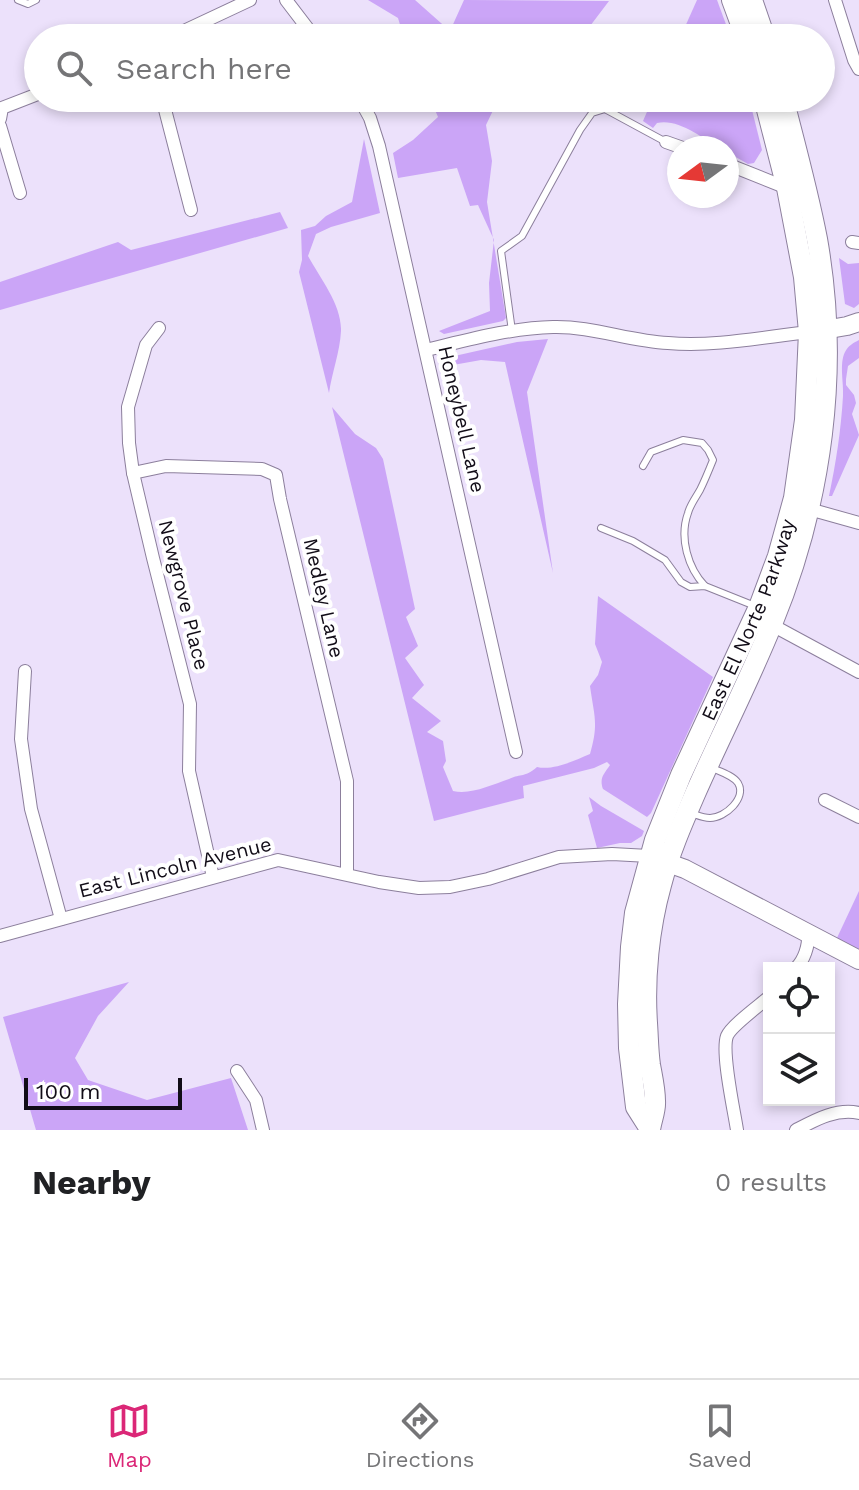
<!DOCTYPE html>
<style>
:root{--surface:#fff;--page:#f6f6f6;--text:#202124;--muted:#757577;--line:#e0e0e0;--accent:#db2777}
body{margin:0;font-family:"Work Sans",sans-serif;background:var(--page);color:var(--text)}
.controls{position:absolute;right:24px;bottom:24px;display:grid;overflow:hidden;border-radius:0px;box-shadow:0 4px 12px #0003}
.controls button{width:72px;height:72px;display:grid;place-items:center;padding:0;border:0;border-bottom:2px solid var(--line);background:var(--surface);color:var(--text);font:40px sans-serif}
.compass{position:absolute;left:667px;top:136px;width:72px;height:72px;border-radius:50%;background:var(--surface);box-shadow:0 4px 12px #0003;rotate:255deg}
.scale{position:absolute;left:24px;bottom:20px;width:158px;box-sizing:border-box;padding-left:8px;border:4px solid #110c17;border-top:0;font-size:22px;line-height:28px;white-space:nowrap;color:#110c17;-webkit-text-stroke:6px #fff;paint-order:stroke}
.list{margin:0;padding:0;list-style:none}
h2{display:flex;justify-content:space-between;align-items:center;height:104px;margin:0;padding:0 32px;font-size:34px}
h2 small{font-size:26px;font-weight:400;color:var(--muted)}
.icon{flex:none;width:44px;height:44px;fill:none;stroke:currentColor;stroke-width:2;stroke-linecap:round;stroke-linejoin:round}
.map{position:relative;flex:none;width:859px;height:1130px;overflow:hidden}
.search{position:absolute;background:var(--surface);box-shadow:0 4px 12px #0003;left:24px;right:24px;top:24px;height:88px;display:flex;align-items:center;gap:20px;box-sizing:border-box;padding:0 28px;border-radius:44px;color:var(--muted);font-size:30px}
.sheet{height:248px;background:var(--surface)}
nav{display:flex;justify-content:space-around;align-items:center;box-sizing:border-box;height:112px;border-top:2px solid var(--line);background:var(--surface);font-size:22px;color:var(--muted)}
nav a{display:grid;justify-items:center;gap:4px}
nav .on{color:var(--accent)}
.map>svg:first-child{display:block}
</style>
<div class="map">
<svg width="859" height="1130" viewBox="0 0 859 1130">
<rect width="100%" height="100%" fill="#ece1fb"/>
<g fill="#cba5f7">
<path d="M368,0H415L450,31L464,0L609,1L581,38H404L398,18Z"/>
<path d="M697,0H717L731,38H680Z"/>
<path d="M430,98H499L486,125L492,161L487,202L506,318L503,321L444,334L439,331L490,311L489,283L494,240L478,205L470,206L457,168L398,178L393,153L413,140L438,117Z"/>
<path d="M653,98H749L762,150L754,163L748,164L727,152V148H720C702,138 678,118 657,123L653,128L643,121Z"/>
<path d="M364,139L380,213L331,227L316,234L308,256C320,278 342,305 341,331C340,352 332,372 329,393L299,272L302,260L301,230L315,226L326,216L352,202Z"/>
<path d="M280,212L288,228L0,310V282L118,242L131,250Z"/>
<path d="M839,258L848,264L859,263V304L854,308L845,304Z"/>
<path d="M548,339L527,392L553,573L505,362L481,360L453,365L450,357L517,342Z"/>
<path d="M859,340V358L848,366L846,379V385L854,395L856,403L852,414L859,435L832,496H829C836,463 841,430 843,396C844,383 839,364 845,352C848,346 853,343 859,340Z"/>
<path d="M332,407L355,434L376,448L383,459L415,609L406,617L418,646L405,658L424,685L412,698L441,721L427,732L443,741L446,761L443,767L453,791C471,795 491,785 509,779C522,773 524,778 537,767C553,771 576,760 590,754C599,723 594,716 590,686L598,675L602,662L595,644L598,596L713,677L651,813L647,817L603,789C599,778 604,774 610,765L607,762L594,768L523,786L524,798L434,821Z"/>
<path d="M589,797L601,806L644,831L642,836L631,843H620L597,848L588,815L593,811Z"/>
<path d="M859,891V952L836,940Z"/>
<path d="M129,982L98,1016L75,1058L88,1080L147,1100L231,1078L248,1130H36L3,1017Z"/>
</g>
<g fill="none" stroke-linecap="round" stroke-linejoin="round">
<defs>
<g id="lane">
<path d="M18,0L28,4L36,0"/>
<path d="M512,331L501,251L522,236L580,130L592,113L605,109L666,142"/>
<path d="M643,466L651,452L683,440L702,443L708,450L713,460C709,470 705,480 700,490C696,497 690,505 688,513C679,538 688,568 705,586"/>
<path d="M601,528L633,541L665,560L681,582L690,587L705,586L755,606"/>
<path d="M691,813C697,815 703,818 710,818C725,818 747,798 738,783C733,775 718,771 710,767"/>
</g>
<g id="street">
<path d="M286,0L315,38"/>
<path d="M835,0L854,60L859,69"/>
<path d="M169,38L250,0"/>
<path d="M162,98L191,210"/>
<path d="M359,98L370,118L379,146L516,752"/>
<path d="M0,119L2,108L38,94"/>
<path d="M0,126L20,193"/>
<path d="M666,142L683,148"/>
<path d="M727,164L787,188"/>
<path d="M852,242L859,243"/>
<path d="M159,328L146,345L128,407L129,443L133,473L153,558L190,704L189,771L213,877"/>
<path d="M426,350C468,340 510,328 553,327C592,326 629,341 668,343C715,347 763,337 809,332"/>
<path d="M133,473L166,466L262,469L276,475L280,499L347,781V874"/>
<path d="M809,509L859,523"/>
<path d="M772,625L859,672"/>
<path d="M25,671L21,739L31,809L61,919"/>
<path d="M825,800L859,817"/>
<path d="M0,936L278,860L379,882L419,888L450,887L488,879L559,857L612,854L649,856"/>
<path d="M796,968C804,960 809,946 808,934"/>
<path d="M237,1071L256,1100L263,1130"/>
<path d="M737,1130C734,1110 721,1052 727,1036C731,1026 760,1005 769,997"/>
<path d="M796,1130C815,1120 836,1108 859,1113"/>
</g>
<g id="secondary">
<path d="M812,332L847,326L859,322"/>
<path d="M654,858L685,869L859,960"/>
</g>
<g id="primary">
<path d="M732,0L746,38"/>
<path d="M752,0L765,38"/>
<path id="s1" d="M650,1129L636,1107L629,1048L628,1004L631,947L635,913L655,840L681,775L759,607L778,556L794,498L805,420L809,332L804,277L787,188L764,98"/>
<path d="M650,1130C651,1121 656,1110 655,1101C655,1089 652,1076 650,1065C648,1051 648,1037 647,1023C644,978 649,928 661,885C669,854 682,824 695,794C720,737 749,681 772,624C822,502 840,369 817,239C808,192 795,145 783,98"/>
</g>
</defs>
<use href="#lane" stroke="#8c7f9c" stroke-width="8"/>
<use href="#street" stroke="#8c7f9c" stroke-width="14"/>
<use href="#secondary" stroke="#8c7f9c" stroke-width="20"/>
<use href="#primary" stroke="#8c7f9c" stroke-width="22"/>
<use href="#lane" stroke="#fff" stroke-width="6"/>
<use href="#street" stroke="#fff" stroke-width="12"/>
<use href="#secondary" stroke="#fff" stroke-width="18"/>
<use href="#primary" stroke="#fff" stroke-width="20"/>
</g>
<g text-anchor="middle" stroke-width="8" stroke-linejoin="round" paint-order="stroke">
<g font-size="20" fill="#110c17" stroke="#fff">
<text transform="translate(462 419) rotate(77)" y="7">Honeybell Lane</text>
<text transform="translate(184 595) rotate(76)" y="7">Newgrove Place</text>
<text transform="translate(324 598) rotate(77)" y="7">Medley Lane</text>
<text dy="7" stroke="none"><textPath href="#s1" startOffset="536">East El Norte Parkway</textPath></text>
<text transform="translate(175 867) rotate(-14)" y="7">East Lincoln Avenue</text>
</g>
</g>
</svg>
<div class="controls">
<button><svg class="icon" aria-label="locate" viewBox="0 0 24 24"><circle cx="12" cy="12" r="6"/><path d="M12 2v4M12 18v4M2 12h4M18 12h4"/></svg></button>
<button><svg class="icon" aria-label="layers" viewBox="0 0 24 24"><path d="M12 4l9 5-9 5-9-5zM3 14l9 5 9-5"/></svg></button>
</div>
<svg class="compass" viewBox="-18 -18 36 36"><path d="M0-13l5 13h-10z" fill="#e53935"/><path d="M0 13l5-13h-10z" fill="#757577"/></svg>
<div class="scale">100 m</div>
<div class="search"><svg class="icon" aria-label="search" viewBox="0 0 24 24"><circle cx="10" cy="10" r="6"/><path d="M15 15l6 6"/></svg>Search here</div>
</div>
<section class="sheet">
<h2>Nearby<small>0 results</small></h2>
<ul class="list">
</ul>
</section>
<nav>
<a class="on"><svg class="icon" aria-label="map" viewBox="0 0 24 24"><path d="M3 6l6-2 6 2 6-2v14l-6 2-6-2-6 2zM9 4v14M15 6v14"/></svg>Map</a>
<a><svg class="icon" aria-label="directions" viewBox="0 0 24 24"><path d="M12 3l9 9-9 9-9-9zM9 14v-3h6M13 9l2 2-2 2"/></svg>Directions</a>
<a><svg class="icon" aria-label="saved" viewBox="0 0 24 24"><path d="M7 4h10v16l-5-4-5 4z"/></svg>Saved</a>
</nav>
